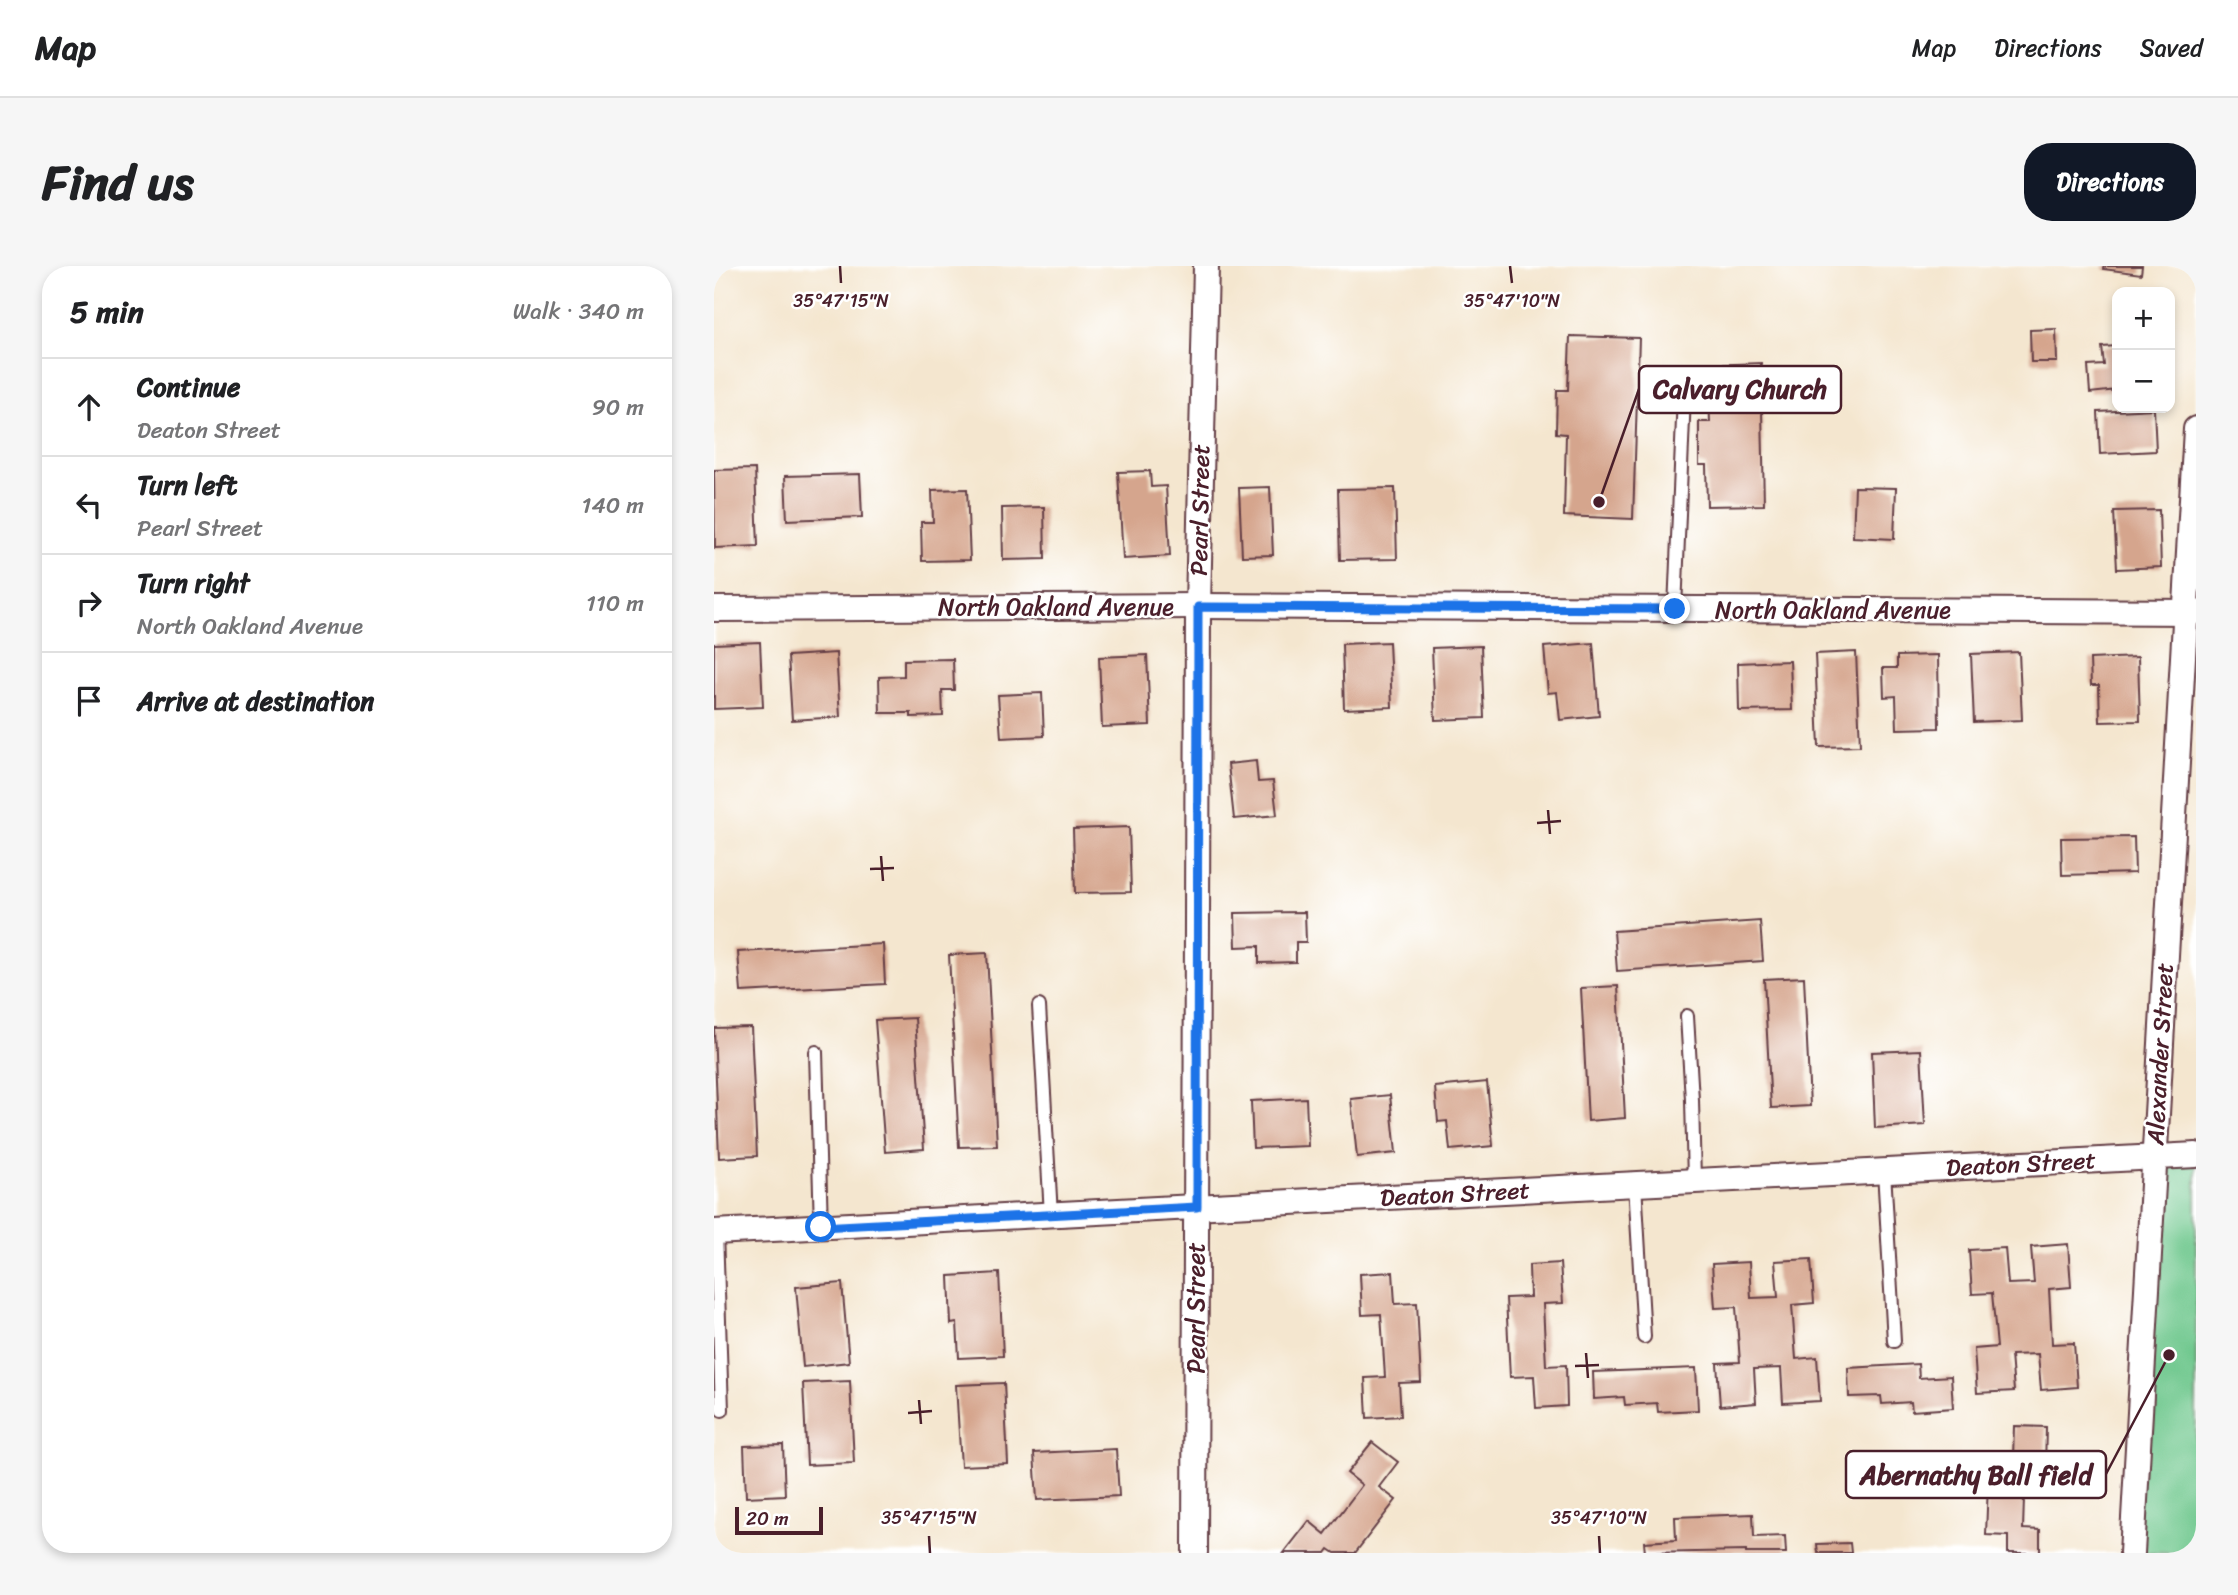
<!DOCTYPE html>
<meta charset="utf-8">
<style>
:root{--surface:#fff;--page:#f6f6f6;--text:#202124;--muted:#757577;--line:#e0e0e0;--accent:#111827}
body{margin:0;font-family:Sriracha,sans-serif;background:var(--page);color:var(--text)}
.controls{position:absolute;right:21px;top:21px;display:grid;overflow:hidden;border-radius:14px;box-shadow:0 4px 10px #0003}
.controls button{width:63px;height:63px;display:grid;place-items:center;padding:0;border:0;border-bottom:2px solid var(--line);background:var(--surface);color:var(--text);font:35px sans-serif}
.scale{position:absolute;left:21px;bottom:18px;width:88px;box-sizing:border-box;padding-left:7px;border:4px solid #4a1f2b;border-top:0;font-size:19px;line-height:24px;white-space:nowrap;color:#4a1f2b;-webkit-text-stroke:5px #fff;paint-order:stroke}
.stop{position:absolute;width:21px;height:21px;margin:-16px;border:5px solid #1a73e8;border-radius:50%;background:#fff}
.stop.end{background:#1a73e8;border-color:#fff;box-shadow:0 2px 7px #0008}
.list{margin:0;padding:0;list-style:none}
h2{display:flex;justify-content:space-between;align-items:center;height:91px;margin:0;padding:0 28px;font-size:30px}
h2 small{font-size:23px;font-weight:400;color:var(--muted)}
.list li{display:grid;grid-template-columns:46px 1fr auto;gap:21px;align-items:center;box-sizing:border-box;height:98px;padding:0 28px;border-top:2px solid var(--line)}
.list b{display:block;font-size:26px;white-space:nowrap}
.list p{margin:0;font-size:23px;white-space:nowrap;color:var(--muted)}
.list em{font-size:23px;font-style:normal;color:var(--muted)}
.icon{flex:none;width:38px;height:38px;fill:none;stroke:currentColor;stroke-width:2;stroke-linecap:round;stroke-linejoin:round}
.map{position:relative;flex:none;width:1482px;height:1287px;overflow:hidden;border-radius:28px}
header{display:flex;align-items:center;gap:42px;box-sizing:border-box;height:98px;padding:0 35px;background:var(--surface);border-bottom:2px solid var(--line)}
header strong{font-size:33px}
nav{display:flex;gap:38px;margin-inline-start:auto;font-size:24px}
.intro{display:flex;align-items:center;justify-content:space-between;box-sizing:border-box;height:168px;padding:0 42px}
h1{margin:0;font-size:49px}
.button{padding:18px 32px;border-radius:28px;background:var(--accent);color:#fff;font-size:24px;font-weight:700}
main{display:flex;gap:42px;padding:0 42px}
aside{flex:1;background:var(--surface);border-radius:28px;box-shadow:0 4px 10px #0003}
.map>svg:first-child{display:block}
</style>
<header>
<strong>Map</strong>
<nav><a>Map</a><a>Directions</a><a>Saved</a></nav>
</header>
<div class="intro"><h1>Find us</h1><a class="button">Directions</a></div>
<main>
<aside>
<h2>5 min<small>Walk · 340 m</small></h2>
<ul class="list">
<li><svg class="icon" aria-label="ahead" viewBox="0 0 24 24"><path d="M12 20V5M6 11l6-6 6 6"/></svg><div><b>Continue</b><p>Deaton Street</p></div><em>90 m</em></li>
<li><svg class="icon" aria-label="left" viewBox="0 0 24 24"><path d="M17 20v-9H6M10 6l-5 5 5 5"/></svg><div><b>Turn left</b><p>Pearl Street</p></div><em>140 m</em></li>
<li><svg class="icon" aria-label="right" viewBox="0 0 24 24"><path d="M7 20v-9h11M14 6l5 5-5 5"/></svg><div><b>Turn right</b><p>North Oakland Avenue</p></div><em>110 m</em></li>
<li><svg class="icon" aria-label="arrive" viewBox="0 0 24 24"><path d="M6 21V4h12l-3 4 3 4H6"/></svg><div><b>Arrive at destination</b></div></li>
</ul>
</aside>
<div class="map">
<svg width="1482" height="1287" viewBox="0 0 1482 1287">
<rect width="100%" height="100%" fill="#fff"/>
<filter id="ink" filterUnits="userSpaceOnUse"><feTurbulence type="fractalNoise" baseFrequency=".0143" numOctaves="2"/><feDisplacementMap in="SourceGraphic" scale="14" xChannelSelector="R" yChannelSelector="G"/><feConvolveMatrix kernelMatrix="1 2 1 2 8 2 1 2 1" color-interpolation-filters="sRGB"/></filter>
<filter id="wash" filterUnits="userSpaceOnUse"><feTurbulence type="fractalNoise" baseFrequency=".00686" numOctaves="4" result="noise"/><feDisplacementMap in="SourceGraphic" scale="28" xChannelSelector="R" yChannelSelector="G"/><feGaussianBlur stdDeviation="1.57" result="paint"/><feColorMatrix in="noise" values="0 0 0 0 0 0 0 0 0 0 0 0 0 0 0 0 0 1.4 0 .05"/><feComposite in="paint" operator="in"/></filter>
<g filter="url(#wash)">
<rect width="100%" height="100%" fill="#f4e6cf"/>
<path fill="#70c88e" stroke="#5d745c" stroke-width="2" d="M1482,889V1287H1418L1440,891Z"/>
<g id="blocks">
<g fill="#d5a58d">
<path d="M1390,0H1428L1427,8L1389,3Z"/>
<path d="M1342,63L1343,96H1317L1316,64Z"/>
<path d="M856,70L925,72L919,253L850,250L852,168L842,167L843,124H854Z"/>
<path d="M1403,80V124L1376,127L1374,100L1390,99L1388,81Z"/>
<path d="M1047,97L1050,239L993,240L992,199H985V156H996L994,99Z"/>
<path d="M1440,143L1442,185L1386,188L1384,146Z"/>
<path d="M41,203L44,280L1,282L0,204Z"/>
<path d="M436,205L437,221L452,220L456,290L409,293L404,206Z"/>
<path d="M146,208L148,251L73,254L71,210Z"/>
<path d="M556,221L559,289L528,290L525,222Z"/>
<path d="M1141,221L1182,222L1180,273L1139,271Z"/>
<path d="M681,222L683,293L626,294L624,223Z"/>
<path d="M253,223L256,294L208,295L207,256H219L218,224Z"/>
<path d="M330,241L331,293L289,294L288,242Z"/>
<path d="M1445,244L1447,301L1403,303L1400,245Z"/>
<path d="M46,376L49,441L0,443V378Z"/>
<path d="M675,376L678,441L630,443L628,378Z"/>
<path d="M879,377L885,450L846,454L843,426L834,427L830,381Z"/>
<path d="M767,380L770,452L721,454L718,382Z"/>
<path d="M1142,386L1146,480L1105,481L1101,388Z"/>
<path d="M1305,386L1308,454L1260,456L1257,388Z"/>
<path d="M122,387L126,451L78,454L74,390Z"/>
<path d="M433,389L436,459L388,461L385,391Z"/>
<path d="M1224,389L1225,462L1183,463L1182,430L1170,431L1169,402H1183V390Z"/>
<path d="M1424,391L1426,455L1386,456L1385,419H1377L1376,393Z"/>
<path d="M239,393L240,424H228L229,450L197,451V447H166L165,411L190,410V394Z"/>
<path d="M1076,395L1078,444L1025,445L1024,397Z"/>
<path d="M328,427L330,470L287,472L284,429Z"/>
<path d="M542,495L544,516L559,515L563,549L520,553L514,498Z"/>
<path d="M415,561L417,626L361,627L359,563Z"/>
<path d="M1420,571L1421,607L1348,609L1347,572Z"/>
<path d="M591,646L592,676H582V696L545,697V680L522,681L521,647Z"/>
<path d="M1046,655L1049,695L903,705L900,665Z"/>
<path d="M169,678L171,718L27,726L24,686Z"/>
<path d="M273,687L283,880L245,881L235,689Z"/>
<path d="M1090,711L1096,840L1057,842L1050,713Z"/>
<path d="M904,720L911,852L874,855L867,722Z"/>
<path d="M201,752L210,883L171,886L161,754Z"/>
<path d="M37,761L43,890L5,892L0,762Z"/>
<path d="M1207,784L1211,859L1161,862L1158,786Z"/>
<path d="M773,816L779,880L736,884L733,855L724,856L721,821Z"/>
<path d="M676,829L682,887L643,891L637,833Z"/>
<path d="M592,832L594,880L539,882L537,835Z"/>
<path d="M1354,978L1357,1021L1335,1023L1338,1078L1360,1077L1363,1121L1327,1124L1324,1088L1297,1089L1300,1125L1263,1127L1260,1083L1283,1081L1278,1027L1258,1028L1255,984L1291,982L1294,1018L1320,1017L1317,981Z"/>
<path d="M1097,993L1100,1037L1078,1039L1082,1093L1103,1091L1106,1135L1069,1137L1067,1102L1040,1103L1042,1137L1006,1140L1003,1097L1026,1096L1022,1041L1001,1042L998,998L1035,996L1037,1032L1064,1031L1061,995Z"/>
<path d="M846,997L849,1037L829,1038L832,1100L852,1099L853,1140L822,1142L820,1110L796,1111L792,1032L816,1031L815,999Z"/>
<path d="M679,1006L681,1038L703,1037L707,1116L685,1117L687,1150L653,1152L651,1112L671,1111L667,1048L648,1049L646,1008Z"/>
<path d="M285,1007L289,1090L245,1092L243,1057L237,1058L235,1010Z"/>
<path d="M128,1017L135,1096L89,1101L82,1021Z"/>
<path d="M1204,1098L1205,1112L1237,1110L1239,1142L1198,1145L1197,1136L1168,1138L1167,1130L1135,1131L1134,1102Z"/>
<path d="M982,1102L984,1144L944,1146L943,1137L911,1139L910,1131L880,1133L879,1106Z"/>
<path d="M136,1115L140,1197L93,1199L89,1117Z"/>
<path d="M290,1117L294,1198L247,1200L242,1119Z"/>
<path d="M1300,1160L1332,1161L1331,1202L1311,1201L1309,1263L1326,1264V1287H1294V1270L1272,1269L1275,1192L1299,1193Z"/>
<path d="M658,1176L684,1196L665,1221L682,1234L641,1287H621L615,1283L612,1287H570L595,1255L611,1268L648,1219L633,1207Z"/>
<path d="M69,1179L71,1229L32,1231L30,1180Z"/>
<path d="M402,1183L405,1230L323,1234L320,1187Z"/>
<path d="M1039,1248L1040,1271L1071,1270L1072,1287H1032V1285L931,1287L930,1276L962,1274L961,1251Z"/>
<path d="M1136,1277L1137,1287H1104L1103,1278Z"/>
</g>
</g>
</g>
<g filter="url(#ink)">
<use href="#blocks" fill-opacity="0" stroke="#643d44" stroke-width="2"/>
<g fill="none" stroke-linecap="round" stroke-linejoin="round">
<defs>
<g id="service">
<path d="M961,343L971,106"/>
<path d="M325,740L337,949"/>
<path d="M973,750L978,834L980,915"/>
<path d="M102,786L107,961"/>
<path d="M1170,905L1180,1075"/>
<path d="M921,918L930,1071"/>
<path d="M2,966L8,1144"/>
</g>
<g id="minor">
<path d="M0,343L484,340L1482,346"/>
<path d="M0,966L1482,889"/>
<path d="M481,1287L484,340L492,0"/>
<path d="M1418,1287L1482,163"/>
</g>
</defs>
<use href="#service" stroke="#643d44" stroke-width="16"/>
<use href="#minor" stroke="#643d44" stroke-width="28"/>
<use href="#service" stroke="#fff" stroke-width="12"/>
<use href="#minor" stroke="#fff" stroke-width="24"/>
</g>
</g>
<g fill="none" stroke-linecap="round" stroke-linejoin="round" filter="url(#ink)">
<path stroke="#1a73e8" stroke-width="9" d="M107,961L483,941L484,341L961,343"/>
</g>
<path fill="none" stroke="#4a1f2b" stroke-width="2.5" d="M126,0L127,17M796,0L798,17M834,544L836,568M823,557L847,555M167,590L169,615M156,603L180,602M872,1087L874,1112M861,1100L885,1099M205,1134L207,1158M194,1147L218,1145M215,1270L216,1287M885,1270L886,1287"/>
<g text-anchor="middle" stroke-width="5" stroke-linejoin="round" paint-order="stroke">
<g font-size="24" fill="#4a1f2b" stroke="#fff">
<text transform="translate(486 244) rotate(-89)" y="8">Pearl Street</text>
<text x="342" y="349">North Oakland Avenue</text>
<text x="1119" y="352">North Oakland Avenue</text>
<text transform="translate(1446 788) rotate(-87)" y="8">Alexander Street</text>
<text transform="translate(1307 898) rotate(-3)" y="8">Deaton Street</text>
<text transform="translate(741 928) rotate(-3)" y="8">Deaton Street</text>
<text transform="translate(482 1042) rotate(-90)" y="8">Pearl Street</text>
</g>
</g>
<g font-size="18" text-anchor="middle" fill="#4a1f2b" stroke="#fff" stroke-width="5" stroke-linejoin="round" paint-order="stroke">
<text x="127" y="41">35°47'15"N</text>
<text x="798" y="41">35°47'10"N</text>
<text x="215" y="1258">35°47'15"N</text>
<text x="885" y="1258">35°47'10"N</text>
</g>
<path fill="none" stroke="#4a1f2b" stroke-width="2.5" d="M885 236L925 123M1455 1089L1392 1208"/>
<g fill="#4a1f2b" stroke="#fff" stroke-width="2.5">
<circle cx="885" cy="236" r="7"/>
<circle cx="1455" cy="1089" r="7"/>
</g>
<g fill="#fff" stroke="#4a1f2b" stroke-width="2.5">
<rect x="925" y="100" width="202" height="47" rx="7"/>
<rect x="1132" y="1185" width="260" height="47" rx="7"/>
</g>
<g font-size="26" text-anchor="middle" font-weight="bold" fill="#4a1f2b">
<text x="1026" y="132">Calvary Church</text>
<text x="1262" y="1218">Abernathy Ball field</text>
</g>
</svg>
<div class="controls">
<button>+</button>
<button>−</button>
</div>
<div class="scale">20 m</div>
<div class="stop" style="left:107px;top:961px"></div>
<div class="stop end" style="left:961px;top:343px"></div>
</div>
</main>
